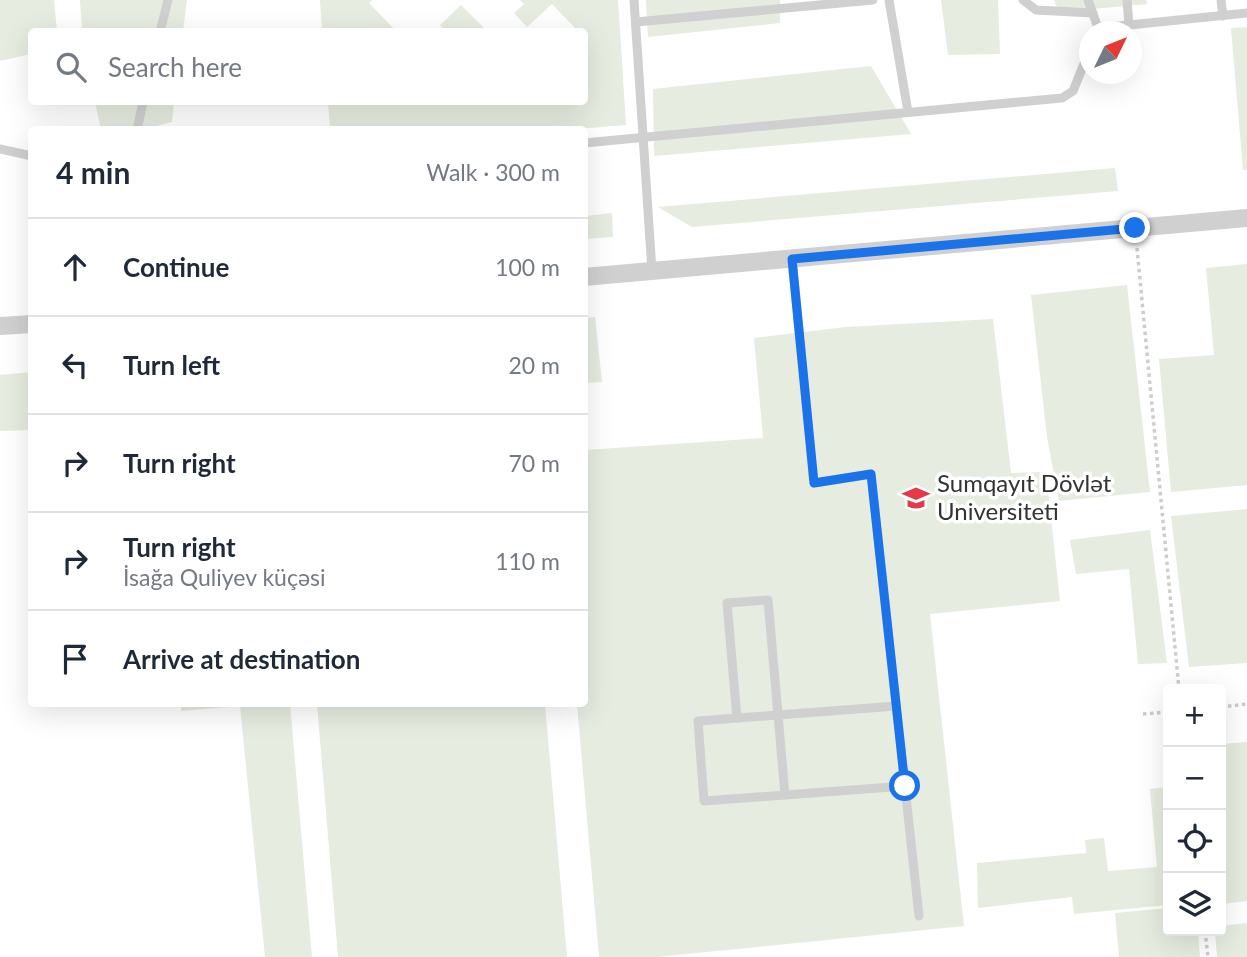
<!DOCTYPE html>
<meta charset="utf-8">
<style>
:root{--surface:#fff;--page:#f2f2f3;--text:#1f2937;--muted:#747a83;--line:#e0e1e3}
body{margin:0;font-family:Lato,sans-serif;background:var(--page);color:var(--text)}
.controls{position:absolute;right:21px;bottom:21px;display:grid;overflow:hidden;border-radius:7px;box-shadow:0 7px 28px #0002}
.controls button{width:63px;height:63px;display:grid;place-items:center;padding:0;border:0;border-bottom:2px solid var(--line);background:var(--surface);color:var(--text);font:35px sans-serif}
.compass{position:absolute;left:1079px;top:21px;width:63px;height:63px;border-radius:50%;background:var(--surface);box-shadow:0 7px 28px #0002;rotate:47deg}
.stop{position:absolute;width:21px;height:21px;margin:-16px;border:5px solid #1a73e8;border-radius:50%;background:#fff}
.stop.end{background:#1a73e8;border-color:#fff;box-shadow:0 2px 7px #0008}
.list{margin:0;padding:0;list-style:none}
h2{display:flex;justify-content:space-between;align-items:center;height:91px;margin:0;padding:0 28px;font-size:30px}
h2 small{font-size:23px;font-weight:400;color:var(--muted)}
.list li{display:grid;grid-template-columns:46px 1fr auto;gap:21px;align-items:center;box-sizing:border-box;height:98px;padding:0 28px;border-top:2px solid var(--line)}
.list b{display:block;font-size:26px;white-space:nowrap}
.list p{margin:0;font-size:23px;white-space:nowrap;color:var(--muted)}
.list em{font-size:23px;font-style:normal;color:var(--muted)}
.icon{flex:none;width:38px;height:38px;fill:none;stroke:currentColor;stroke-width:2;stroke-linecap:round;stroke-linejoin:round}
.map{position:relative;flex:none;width:1247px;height:957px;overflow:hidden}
.search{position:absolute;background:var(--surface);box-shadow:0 7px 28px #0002;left:28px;top:28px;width:560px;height:77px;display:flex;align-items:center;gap:18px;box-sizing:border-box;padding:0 24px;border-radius:7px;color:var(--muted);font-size:26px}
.panel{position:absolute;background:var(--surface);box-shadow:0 7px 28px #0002;left:28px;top:126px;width:560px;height:581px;border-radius:7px}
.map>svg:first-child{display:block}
</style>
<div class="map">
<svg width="1247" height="957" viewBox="0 0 1247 957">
<rect width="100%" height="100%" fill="#fff"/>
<g fill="#e6ecdf">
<path d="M0,0H54L57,31L32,32L31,54L0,61Z"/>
<path d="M80,0H187L183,31H82Z"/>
<path d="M320,0H372L369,3L396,31H322Z"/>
<path d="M520,0H618L626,125L563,130L330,129L328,102H584V32L578,31L552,4L527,27L514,13L524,4Z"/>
<path d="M646,0H780V23L648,37Z"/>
<path d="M941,0H998L1000,54L948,55Z"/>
<path d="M1054,0H1146L1147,4L1059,12Z"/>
<path d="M461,5L487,31H445L440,25Z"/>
<path d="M1247,27V170H1243L1231,28Z"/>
<path d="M871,66L911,134L654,156L653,89Z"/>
<path d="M95,102H174L172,122L146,129H101Z"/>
<path d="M1115,168L1118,191L692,227L658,207Z"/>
<path d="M612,213L613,237L585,239V216Z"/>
<path d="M1247,264V485L1171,492L1159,359L1214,355L1206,268Z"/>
<path d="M1127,285L1150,492L1059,501L1047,437L1031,295Z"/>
<path d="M595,317L602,382L585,383V318Z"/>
<path d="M993,319L1011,473L1046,472L1060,601L930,614L964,926L657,957H599L577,704H584L585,450L763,438L754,338L846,327Z"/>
<path d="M31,372V430L0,431V375Z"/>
<path d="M1247,509V663L1189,667L1171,516Z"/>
<path d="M1150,530L1167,663L1138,664L1129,569L1076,574L1070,540Z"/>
<path d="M181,704H290L312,957H265L240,706L181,711Z"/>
<path d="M317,704H545L567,957H338Z"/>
<path d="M1247,742V901L1221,904V744Z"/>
<path d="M1168,787V905L1074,914L1072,897L978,908L977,863L1086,853L1085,840L1104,838L1108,871L1157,867L1150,789Z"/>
<path d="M1168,908V931H1198L1200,957H1119L1115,913Z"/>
<path d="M1247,923V957H1217L1215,931H1221V926Z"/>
</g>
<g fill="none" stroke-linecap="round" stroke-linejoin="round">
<g stroke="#cdcdcd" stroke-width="3.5" stroke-dasharray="3.5 3.5" stroke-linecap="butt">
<path d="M1137,248L1179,689"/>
<path d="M1221,707L1247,704"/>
<path d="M1143,714L1168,712"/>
<path d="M1205,931L1208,957"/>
</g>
<g stroke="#d0d0d0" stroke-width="9">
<path d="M634,0L652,271"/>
<path d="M889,0L908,112"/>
<path d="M1023,0L1036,10L1093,13"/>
<path d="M1088,0L1098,28"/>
<path d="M1127,0L1129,25L1247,13"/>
<path d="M1221,0L1223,16"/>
<path d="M636,22L873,0"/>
<path d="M160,32L168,0"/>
<path d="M1096,32L1098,28L1129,25"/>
<path d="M137,130L143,102"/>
<path d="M584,143L1062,98L1073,91L1090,49"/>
<path d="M0,149L32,156"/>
<path d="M792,259L814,483L871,474L919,916"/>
<path d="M896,706L698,721L704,801L905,786"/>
<path d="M737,718L727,603L768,600L785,795"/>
</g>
<g stroke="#d0d0d0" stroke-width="18">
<path d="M584,277L1247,218"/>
<path d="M0,326L32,324"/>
</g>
</g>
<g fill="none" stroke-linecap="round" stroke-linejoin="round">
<path stroke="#1a73e8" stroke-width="9" d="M905,786L871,474L814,483L792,259L1135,228"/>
</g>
<defs>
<symbol id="university-bare" viewBox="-9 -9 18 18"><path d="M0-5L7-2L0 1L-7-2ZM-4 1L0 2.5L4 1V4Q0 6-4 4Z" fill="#e63946" stroke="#fff" stroke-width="2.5" paint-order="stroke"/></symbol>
</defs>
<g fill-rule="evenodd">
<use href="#university-bare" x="897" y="479" width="38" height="38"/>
</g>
<g text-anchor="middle" stroke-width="7" stroke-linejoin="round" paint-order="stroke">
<g font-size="24" fill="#333" stroke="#fff" text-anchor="start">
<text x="937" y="492">Sumqayıt Dövlət<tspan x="937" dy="28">Universiteti</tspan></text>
</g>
</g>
</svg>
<div class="controls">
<button>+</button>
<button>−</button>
<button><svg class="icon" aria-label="locate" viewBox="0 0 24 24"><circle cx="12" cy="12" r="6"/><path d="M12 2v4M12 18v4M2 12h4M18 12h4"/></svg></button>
<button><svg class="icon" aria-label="layers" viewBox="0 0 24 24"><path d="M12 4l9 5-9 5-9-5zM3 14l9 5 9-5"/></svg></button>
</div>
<svg class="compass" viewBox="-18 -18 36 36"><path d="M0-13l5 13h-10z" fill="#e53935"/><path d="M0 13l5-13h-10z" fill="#747a83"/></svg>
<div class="stop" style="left:905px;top:786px"></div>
<div class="stop end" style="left:1135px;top:228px"></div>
<div class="search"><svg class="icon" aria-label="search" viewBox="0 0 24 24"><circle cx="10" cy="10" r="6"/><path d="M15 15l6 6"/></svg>Search here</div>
<section class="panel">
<h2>4 min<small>Walk · 300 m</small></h2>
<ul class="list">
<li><svg class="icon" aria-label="ahead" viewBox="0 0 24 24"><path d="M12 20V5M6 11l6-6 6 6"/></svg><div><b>Continue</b></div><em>100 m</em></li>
<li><svg class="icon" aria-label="left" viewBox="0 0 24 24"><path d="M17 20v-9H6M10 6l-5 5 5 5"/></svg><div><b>Turn left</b></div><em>20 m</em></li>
<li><svg class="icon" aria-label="right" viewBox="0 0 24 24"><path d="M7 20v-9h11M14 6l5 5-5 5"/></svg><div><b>Turn right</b></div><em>70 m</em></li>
<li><svg class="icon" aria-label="right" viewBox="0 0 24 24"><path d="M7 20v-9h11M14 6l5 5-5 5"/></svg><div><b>Turn right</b><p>İsağa Quliyev küçəsi</p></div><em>110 m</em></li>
<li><svg class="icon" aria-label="arrive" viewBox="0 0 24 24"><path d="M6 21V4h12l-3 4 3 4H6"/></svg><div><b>Arrive at destination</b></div></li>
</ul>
</section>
</div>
